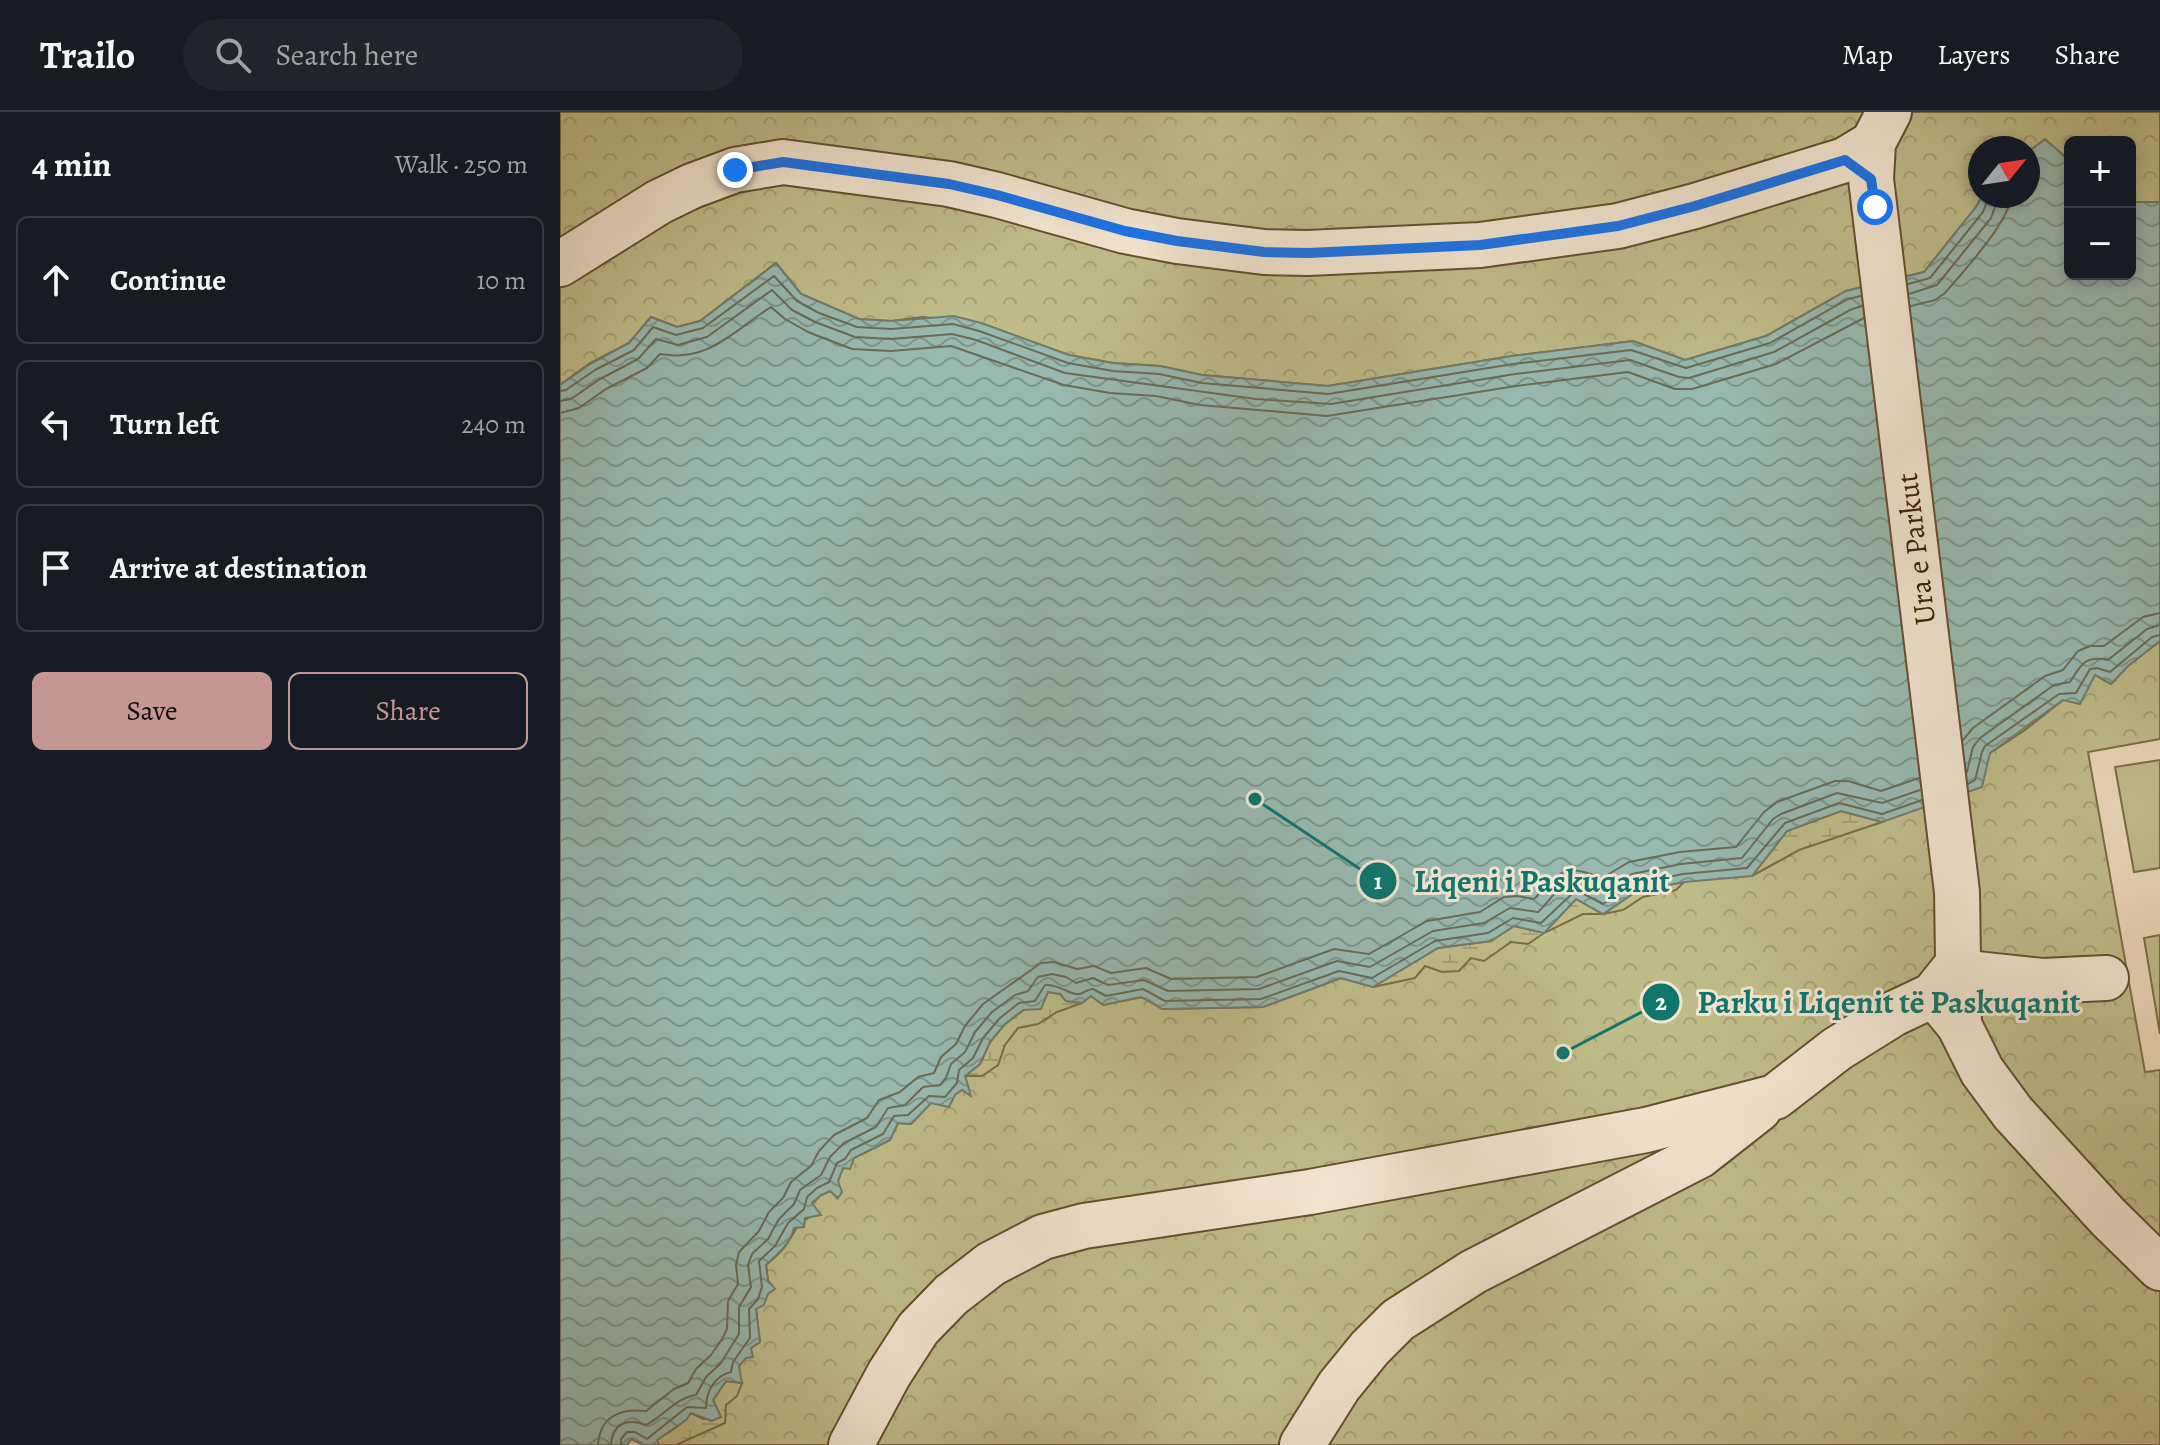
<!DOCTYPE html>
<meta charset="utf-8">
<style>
:root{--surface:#171b24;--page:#20242c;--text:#f1f3f6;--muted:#9ea1a6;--line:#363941;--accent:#c59692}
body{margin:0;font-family:Alegreya,serif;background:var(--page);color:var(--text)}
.controls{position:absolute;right:24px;top:24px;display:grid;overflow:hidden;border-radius:12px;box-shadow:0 4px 12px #0003}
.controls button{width:72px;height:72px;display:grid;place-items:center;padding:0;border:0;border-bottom:2px solid var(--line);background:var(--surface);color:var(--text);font:40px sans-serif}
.compass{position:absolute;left:1408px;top:24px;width:72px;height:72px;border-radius:50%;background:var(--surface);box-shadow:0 4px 12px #0003;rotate:60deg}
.stop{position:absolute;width:24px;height:24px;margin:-18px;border:6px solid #1a73e8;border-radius:50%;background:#fff}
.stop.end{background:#1a73e8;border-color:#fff;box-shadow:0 2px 8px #0008}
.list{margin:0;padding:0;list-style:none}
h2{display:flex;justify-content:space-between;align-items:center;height:104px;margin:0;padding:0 32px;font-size:34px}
h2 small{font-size:26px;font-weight:400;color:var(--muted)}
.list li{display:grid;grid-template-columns:52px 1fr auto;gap:24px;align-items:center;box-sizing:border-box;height:128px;margin:0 16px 16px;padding:0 16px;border:2px solid var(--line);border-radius:12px}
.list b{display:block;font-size:30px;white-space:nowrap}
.list em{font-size:26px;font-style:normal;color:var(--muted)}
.actions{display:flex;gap:16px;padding:24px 32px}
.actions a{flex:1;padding:18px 0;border:2px solid var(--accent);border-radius:12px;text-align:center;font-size:28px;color:var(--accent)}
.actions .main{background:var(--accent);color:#111}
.icon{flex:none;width:44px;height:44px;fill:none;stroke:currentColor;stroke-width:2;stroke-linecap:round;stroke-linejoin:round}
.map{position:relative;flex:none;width:1600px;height:1333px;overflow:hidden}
header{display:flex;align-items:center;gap:48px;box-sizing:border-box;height:112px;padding:0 40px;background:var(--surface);border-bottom:2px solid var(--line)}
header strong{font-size:38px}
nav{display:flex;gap:44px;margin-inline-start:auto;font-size:28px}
.search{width:560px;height:72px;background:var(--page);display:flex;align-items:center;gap:20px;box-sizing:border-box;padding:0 28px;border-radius:44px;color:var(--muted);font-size:30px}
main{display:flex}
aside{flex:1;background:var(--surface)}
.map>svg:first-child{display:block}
</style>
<header>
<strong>Trailo</strong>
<div class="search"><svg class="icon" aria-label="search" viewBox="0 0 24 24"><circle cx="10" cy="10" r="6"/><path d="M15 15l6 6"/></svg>Search here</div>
<nav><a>Map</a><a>Layers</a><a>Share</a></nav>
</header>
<main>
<aside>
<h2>4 min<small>Walk · 250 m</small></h2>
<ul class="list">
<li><svg class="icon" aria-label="ahead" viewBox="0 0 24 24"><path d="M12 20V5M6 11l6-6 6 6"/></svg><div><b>Continue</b></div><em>10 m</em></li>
<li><svg class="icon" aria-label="left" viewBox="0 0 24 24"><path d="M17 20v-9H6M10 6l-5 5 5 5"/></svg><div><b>Turn left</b></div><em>240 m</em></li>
<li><svg class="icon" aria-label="arrive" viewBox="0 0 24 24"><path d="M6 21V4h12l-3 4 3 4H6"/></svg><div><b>Arrive at destination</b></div></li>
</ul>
<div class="actions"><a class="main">Save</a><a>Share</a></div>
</aside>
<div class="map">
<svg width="1600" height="1333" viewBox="0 0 1600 1333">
<defs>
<pattern id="forest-crowns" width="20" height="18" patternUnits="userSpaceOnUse" patternTransform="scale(2)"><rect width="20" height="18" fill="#bfbc8a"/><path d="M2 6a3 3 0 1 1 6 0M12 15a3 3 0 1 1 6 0" fill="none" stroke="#a5a175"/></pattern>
<pattern id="wetland-marsh" width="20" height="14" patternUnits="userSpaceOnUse" patternTransform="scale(2)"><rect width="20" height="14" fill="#bfbc8a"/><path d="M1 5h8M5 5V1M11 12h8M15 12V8" fill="none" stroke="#a5a175"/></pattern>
<pattern id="water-waves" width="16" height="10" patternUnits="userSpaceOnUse" patternTransform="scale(2)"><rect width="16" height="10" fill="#98b9b0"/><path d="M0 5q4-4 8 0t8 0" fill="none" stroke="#7d968d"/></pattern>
</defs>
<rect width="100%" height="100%" fill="#ebd7b8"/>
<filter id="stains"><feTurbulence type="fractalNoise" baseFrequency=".0025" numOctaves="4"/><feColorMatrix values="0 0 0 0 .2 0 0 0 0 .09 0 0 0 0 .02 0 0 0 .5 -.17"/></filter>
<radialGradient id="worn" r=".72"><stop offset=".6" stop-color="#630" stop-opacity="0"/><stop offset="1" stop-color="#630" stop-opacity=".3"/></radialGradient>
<g fill="url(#forest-crowns)" stroke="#7c6e46" stroke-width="2">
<path d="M0,0H1600V90H1570V30H1510V49L1485,28L1468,40V36H1420V84H1422L1416,95L1364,160L1286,179L1206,224L1125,248L1073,229L952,244L768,274L642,263L600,254L553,251L509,243L421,211L363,205L331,209L299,207L241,182L216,151L140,209L117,215L91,205L69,231L30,251L0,273Z"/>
<path d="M1600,529V627L1528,640L1585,960L1600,958V1333H99L179,1254L191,1236L200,1230L196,1197L208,1168L206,1153C211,1148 217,1144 222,1138C238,1120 232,1109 260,1102L252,1092L261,1083L271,1079L277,1086L278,1069L283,1056L294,1046L330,1028L338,1011L351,1012L371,991L402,978L410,983L405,964L445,912L531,884L544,893L582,885L603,897L703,895L781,866L813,875L1016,787L1077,779L1124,770L1227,719L1430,641L1465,618L1535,563L1551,572L1568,554Z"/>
</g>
<g fill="url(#wetland-marsh)" stroke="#7c6e46" stroke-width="2">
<path d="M1281,699L1322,710L1239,738L1192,764L1227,719Z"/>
<path d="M1124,770L1116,778L1083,785L1063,798L1043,802H1023L984,821L968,832L951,830L924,849L911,846L899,859L882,860L865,854L855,866L813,875L878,836L931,829L954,814L984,821L1016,787L1043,802L1077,779Z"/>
<path d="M488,880L500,882L506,889L522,891L497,900L478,912L458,916L445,933L438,953L422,964H405L420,952L430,930L445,912Z"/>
<path d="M166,1269L182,1271L177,1284L166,1293L165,1311L116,1333H99L96,1328C107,1322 124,1311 131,1301L143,1307L161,1305L153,1288Z"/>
</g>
<g fill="#bfbc8a" stroke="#7c6e46" stroke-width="2">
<path d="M1600,648V756L1574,760L1555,655Z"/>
<path d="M1600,823V922L1584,826Z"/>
</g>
<path fill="url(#water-waves)" stroke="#727c6a" stroke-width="2" d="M1485,27L1510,49V162H1570V90H1600V529L1568,554L1551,572L1535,563L1520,592L1503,588L1430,641L1422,675L1322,710L1281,699L1227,719L1192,764L1124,770L1077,779L1043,802L1016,787L984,821L954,814L931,829L878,836L813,875L781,866L703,895L602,897L581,885L543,893L531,884L522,891L506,889L500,882L488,880L481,897L463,898L445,912L430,930L420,952L405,964L411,984L402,978L395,983L389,995L371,991L351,1012L338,1011L330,1028L294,1046L290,1057L283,1056L278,1069L282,1080L278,1086L270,1079L261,1083L252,1091L261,1103L245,1106L244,1115L234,1116C230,1132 218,1142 206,1153L208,1168L215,1177L208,1182L204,1193L196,1197L200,1230L191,1236L193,1245L186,1246L179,1254L182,1271L166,1269L153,1288L161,1305L152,1309L131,1301L126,1308L97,1328L99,1333H83L71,1327L67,1333H0V273L30,252L69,231L91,205L117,215L140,209L216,151L241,182L299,207L331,209L394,204L421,211L509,243L553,251L600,254L642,263L768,274L952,244L1073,229L1125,248L1206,224L1286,179L1364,160L1416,95L1422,84H1468V40Z"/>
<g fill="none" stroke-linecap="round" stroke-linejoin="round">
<g stroke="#696c58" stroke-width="2">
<path d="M1348,172L1370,166L1423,100L1429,84"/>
<path d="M1349,182L1377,173L1431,106L1439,84"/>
<path d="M1351,194L1375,188L1385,181C1403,160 1450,109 1451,84"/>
<path d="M0,279L6,278L35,258L74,238L93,215L116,223L143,216L214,164L237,189L259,201L297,215L331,217L393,212L419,219L508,251L553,259L599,262L642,271L768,282L953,252L1071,238L1126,256L1210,231L1288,187L1301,184"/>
<path d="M0,289L11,287L40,267L78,247L96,227L118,233L147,225L212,178L232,198L255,210L295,225L331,227L392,222L416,228L505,261L696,287L771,292L955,262L1070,248L1119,265L1129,266L1214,240L1292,197L1302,194"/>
<path d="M0,301L19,296L46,277L87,256L100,242C149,251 174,218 211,195L225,207L248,220L292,237L331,239L391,234L504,273L550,281L596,284L640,293L767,304L956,274L1068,260L1115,277H1132L1216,252L1304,206"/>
<path d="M1403,628L1413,616L1485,564L1503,558L1518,539L1530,534H1544L1583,505L1600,501"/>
<path d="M1407,660L1413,635L1420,626L1494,573L1510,570C1521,552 1526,543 1548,548L1587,517L1600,513"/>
<path d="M1408,672L1415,668L1422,640L1425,634L1499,582L1516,581L1530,557L1537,556L1550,560L1592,525L1600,523"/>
<path d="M38,1333C40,1304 61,1296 86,1299L114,1277L128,1271L136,1257L151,1243L162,1227L167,1217L168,1189L178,1172L176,1153L179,1140L199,1119L209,1100L223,1086L231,1070L251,1054L259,1039L274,1023L307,1006L319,988L340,980L358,965L374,961L381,945L396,932L405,914L423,892L481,851L494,850L517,857L534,854L551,861L586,856L611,867L697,865L774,837L809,842L867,809L920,800L944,785L957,784L974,787C1003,759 1002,750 1042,766L1069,750L1120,740L1176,735L1204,700L1217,690L1275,669H1288L1321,679L1359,666"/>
<path d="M51,1333C52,1311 68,1306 86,1313C104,1304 115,1286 136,1283L146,1265L161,1251L179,1222V1195L191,1175L188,1153L192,1142L208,1127L219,1107L234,1092L240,1078L261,1063L270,1045L284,1031L316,1015L328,996L345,993L363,975L380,973L386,966L391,952L405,940L415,920L432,900L455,883L468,879L478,865L492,862L506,865L516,871L533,866L548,873L584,868L608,879L699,877L777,849L810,855L873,819L924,811L950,796L978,800C989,790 1002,767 1019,769C1027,770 1035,777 1043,780L1072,762L1121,752L1182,746L1213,707L1221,702L1277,681L1322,691L1360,678"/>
<path d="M61,1333V1327L67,1320H75L87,1327L127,1295L146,1296C146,1280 154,1264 171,1260L173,1250L190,1226L189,1197L198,1187L202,1175L199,1149L215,1134L228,1111L244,1097L247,1085L257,1076L269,1070L277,1051L285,1047L291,1038L323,1022L334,1004L348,1003L369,984L385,985L397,971L399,958L413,946L423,926L440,906L459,891L475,889L485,873C500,872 511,884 519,882C524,881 528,877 533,877L546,884L583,877L605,889L701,887L779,859L812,866L875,829L928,821L953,806L981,811L1014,780H1020L1043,792L1075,772L1123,762L1187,756L1225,711L1279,691L1322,702L1362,688"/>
</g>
<defs>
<g id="minor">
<path d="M1329,0L1313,31L1311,67L1397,780L1399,913"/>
<path d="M0,152L99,90L132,74L175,58L223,50L389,72L437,83L565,119L617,129L704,140L748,141L920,133L1058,114L1135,94L1285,48L1313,31"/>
<path d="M1398,860L1483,869L1546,866"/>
<path d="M1381,891L1399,913L1422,959L1453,1001L1548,1105L1600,1156"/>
<path d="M291,1333L329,1262L358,1217L391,1183L431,1152L483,1125L524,1114L750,1080L1086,1018L1215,985L1277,937L1333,902L1373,883L1397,853"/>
<path d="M742,1333L779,1274L810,1236L838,1208L913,1160L1139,1044L1199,997"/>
</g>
</defs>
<use href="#minor" stroke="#664e2f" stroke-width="48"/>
<use href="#minor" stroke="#f2e5d1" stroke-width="44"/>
</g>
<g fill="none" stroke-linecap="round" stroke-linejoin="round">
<path stroke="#1a73e8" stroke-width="10" d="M175,58L223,50L389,72L437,83L565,119L617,129L704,140L748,141L920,133L1058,114L1135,94L1285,48L1311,67L1315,95"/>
</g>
<g text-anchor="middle" stroke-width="6" stroke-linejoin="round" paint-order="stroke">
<g font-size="30" fill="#3a2001" stroke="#f2e5d1">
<text transform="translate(1356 437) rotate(-97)" y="10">Ura e Parkut</text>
</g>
</g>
<path fill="none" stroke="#0f766e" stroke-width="3" d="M695 687L818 769M1003 941L1101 890"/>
<g fill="#0f766e" stroke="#f2e5d1" stroke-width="3">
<circle cx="695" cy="687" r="8"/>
<circle cx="1003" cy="941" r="8"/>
<circle cx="818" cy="769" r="20"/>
<circle cx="1101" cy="890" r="20"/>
</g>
<g font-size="24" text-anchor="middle" font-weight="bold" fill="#fff">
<text x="818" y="777">1</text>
<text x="1101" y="898">2</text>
</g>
<g font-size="32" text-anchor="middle" font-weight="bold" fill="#0f766e" stroke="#f2e5d1" stroke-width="6" stroke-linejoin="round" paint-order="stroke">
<text x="982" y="780">Liqeni i Paskuqanit</text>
<text x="1329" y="901">Parku i Liqenit të Paskuqanit</text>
</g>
<rect width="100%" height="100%" filter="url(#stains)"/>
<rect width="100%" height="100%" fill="url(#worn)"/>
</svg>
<div class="controls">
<button>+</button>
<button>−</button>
</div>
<svg class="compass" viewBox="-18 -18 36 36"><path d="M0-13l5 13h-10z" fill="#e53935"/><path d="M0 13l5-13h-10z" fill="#9ea1a6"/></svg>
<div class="stop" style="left:1315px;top:95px"></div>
<div class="stop end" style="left:175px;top:58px"></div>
</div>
</main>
